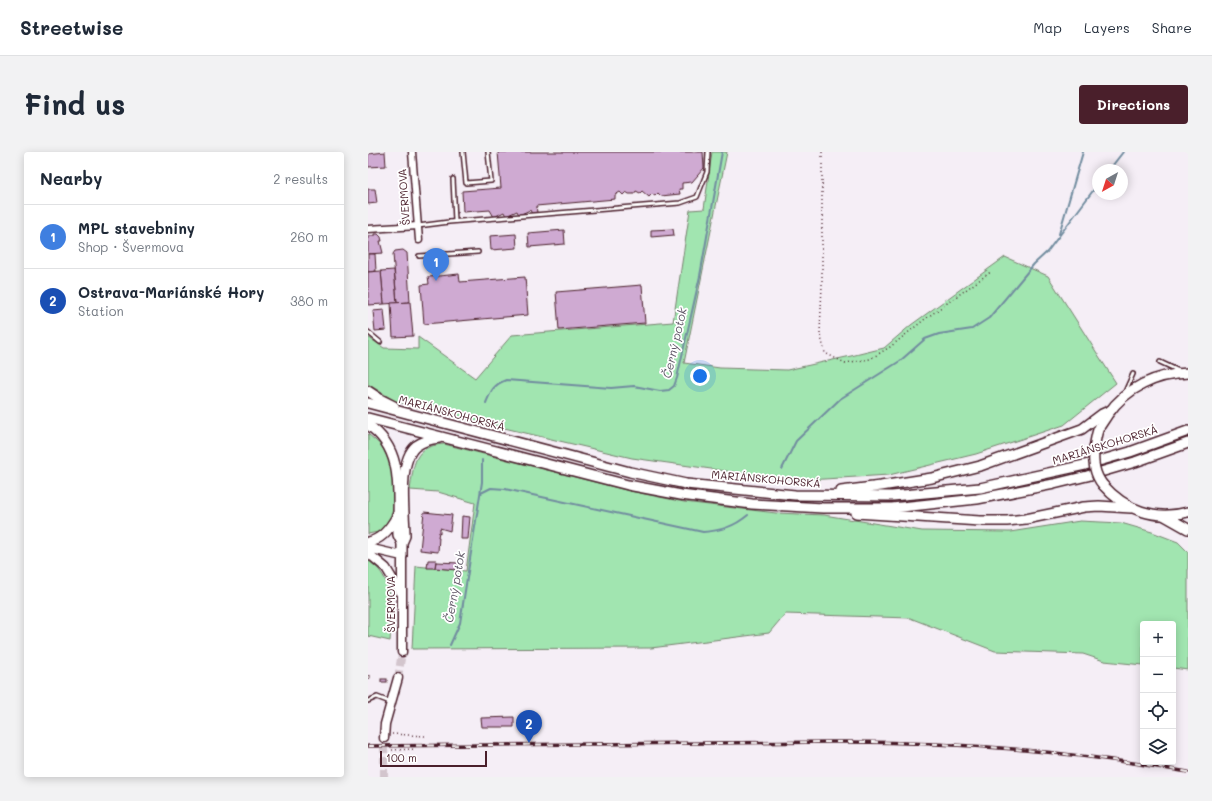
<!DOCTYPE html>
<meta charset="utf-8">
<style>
:root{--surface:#fff;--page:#f2f2f3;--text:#1f2937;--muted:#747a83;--line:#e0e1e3;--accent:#4a1f2b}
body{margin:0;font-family:Mali,sans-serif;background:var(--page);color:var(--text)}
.controls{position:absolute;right:12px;bottom:12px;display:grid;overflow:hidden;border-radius:4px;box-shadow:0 2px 10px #0003}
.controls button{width:36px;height:36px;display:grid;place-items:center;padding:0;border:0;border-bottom:1px solid var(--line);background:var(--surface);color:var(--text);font:20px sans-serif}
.compass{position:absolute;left:724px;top:12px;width:36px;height:36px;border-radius:50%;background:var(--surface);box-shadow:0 2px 10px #0003;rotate:219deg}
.scale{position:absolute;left:12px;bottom:10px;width:107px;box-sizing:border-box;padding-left:4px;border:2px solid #4a1f2b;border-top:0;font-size:11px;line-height:14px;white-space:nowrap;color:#4a1f2b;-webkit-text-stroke:3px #fff;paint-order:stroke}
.you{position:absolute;left:332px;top:224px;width:14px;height:14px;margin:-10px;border:3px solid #fff;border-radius:50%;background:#1a73e8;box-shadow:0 0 0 6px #1a73e833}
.badge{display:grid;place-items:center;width:26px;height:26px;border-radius:50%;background:var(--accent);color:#fff;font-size:13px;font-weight:700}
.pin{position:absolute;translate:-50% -33px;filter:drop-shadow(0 1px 2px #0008)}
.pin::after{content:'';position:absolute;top:21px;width:14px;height:12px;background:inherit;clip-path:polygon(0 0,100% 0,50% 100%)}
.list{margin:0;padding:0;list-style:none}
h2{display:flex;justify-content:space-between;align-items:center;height:52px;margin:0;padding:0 16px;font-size:17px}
h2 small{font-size:13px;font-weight:400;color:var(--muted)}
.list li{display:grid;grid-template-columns:26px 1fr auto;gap:12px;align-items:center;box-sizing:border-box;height:64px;padding:0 16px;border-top:1px solid var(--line)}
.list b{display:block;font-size:15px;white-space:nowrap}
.list p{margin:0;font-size:13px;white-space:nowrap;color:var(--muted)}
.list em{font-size:13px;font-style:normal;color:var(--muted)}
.icon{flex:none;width:22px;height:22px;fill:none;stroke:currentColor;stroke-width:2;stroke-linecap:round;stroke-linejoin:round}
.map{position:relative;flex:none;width:820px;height:625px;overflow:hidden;border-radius:4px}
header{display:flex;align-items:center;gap:24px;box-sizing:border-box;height:56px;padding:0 20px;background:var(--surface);border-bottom:1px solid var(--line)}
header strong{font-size:19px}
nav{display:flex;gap:22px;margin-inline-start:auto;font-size:14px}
.intro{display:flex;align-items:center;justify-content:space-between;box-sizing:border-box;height:96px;padding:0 24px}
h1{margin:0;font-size:28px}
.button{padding:10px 18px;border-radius:4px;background:var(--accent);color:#fff;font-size:14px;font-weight:700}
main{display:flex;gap:24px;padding:0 24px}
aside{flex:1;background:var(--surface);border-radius:4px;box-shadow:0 2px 10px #0003}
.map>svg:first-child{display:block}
</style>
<header>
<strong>Streetwise</strong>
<nav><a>Map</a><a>Layers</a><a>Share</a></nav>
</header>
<div class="intro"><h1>Find us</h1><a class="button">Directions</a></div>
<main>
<aside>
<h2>Nearby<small>2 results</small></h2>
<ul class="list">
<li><span class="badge" style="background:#3f7fe0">1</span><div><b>MPL stavebniny</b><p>Shop · Švermova</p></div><em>260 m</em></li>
<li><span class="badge" style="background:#1a4fb4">2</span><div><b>Ostrava-Mariánské Hory</b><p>Station</p></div><em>380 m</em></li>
</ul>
</aside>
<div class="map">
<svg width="820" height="625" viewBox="0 0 820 625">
<rect width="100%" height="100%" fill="#f5eef6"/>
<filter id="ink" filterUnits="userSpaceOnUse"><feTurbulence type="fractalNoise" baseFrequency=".025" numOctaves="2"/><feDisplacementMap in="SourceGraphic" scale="8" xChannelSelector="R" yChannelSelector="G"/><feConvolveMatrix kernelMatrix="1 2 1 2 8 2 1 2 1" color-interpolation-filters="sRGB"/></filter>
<g filter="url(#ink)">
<g fill="#a1e5b0" stroke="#76826e">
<path d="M344,0H359L316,211L352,216L419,218L483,204L516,196L543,173L637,105L680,124L748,231L696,273L608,302L521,323L440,328L372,321L264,306L68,260L27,249L0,232V185L16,196L50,197V185L107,226L144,183L305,170L322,58L336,57Z"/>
<path d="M0,282L14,294L25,318L26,354L21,370L10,380L0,382Z"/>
<path d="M76,292L262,339L316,350L408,361L456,363L554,379L642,380L712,369L753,371L784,380L810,390L820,400V518L805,516V472H775V513L736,509L715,502L627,499L542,466L417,462L401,481L283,496L44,497L48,414L98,419L107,351L70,340L42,338C46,312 45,294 76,292Z"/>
<path d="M0,408C4,412 9,415 12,419C27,439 24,465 22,489L0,484Z"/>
</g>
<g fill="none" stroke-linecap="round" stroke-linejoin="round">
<g stroke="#718c9f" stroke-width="2">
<path d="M741,18L755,0"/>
<path d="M691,82L715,0"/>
<path d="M118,251C123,239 125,233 138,228L243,236L266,234L292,239L301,238L306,234L309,226L332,124L354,0"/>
<path d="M414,317L428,289L472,247L532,209L557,187L571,182L604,177L621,166L666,112L679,100L730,32"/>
<path d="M113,341L123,336L137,337L335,380C352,379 366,375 380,363"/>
<path d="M82,493L92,471L114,330V308"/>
</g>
</g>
<g fill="#cfaad2" stroke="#4a1f2b">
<path d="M17,0L18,14L0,15V2Z"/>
<path d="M130,0H335L336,16L324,30L314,31V37H311L312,42L293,44L290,41L287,44L284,42L281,45L274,39L272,41L268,39L266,42H261L258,40L255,43L252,40L247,43V47L168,54L169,60L164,62L162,58L151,63L149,59L138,64L136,60L126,65L122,58L95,60L94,39L133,36Z"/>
<path d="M0,37H7L9,51L0,52Z"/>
<path d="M305,77L306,83L283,85V78Z"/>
<path d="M196,78L197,92L161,95L160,81Z"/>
<path d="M6,82H10L13,85L14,89H12L15,101L0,102V83L1,84H6Z"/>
<path d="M148,82L149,96L123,98L122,84Z"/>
<path d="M35,98L39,101L42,150L29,151L25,102L27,99Z"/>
<path d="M0,102H7L8,119L0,120Z"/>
<path d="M26,118L29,151L16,152L13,119Z"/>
<path d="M13,119L16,152L0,153V120Z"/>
<path d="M91,122L92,130L157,125L160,163L56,172L53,133L61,132L60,124L61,125Z"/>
<path d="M274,133L277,171L191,178L188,140Z"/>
<path d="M42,150L45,184L25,185L23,151Z"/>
<path d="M16,158L18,178L7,179L5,159Z"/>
<path d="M56,360L84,363L82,379L72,376V381L71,380L70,385H71L70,400L52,398Z"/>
<path d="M94,364L102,365L100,387H93Z"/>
<path d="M60,408H68L67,416H59Z"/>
<path d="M68,410L91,411L90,418L67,416Z"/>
<rect x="13" y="527" width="6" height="3"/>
<path d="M146,565V575H114L113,566Z"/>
</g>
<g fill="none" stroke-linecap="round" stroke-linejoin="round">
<g stroke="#d3c5cd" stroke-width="8" stroke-dasharray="8 4" stroke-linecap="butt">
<path d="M30,526L34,500"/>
<path d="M16,625V586"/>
</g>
<defs>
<g id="service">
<path d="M95,0L98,31L123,29L120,0"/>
<path d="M85,27L87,69"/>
<path d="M50,74L81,70L312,51L329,45L339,20L340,0"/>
<path d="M51,104L110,100"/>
<path d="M0,180L12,190"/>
<path d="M792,210L811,219"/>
<path d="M757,240L765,222"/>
<path d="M0,549L9,545L22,550"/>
</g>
<g id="minor">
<path d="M44,0L51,88"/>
<path d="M0,77L50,74"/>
</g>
<g id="tertiary">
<path d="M0,396L34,404V500"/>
<path d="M0,401L18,416L33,441"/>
<path d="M16,586L17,572L30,526"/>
</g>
<g id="secondary">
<path d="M0,239L12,247L26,254"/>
<path d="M0,251L262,320L318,332L427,343L524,344L612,336L717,313L762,300L820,279"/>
<path d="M0,266L260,333L313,343L384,352L455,356H524L609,347L686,332L719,324L767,310L820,291"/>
<path d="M0,273C38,298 29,344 30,383L34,391"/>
<path d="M726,297C727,291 728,284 730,278C732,273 737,267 740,262C758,236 788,222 820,221"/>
<path d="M735,333C757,358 787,369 820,360"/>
<path d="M473,339L513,334L564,326L612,314L714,277L734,262L743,258"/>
<path d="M488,361L612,369H639L658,367L716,355L731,354L763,356"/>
<path d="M797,364L820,377"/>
<path d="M0,390C14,388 23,375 29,364"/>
<path d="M34,404V391L37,384C37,361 29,310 48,294C55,289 63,287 71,286"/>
</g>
</defs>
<use href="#service" stroke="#4a1f2b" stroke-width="6"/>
<use href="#minor" stroke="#4a1f2b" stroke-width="9"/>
<use href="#tertiary" stroke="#4a1f2b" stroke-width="11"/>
<use href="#secondary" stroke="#4a1f2b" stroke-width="12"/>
<g stroke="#4a1f2b" stroke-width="1.5" stroke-dasharray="1 3" stroke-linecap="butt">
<path d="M454,0V133L452,181L457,201L477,211L502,207L522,195L557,167L624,119"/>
<path d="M24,582L57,584"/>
<path d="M24,598L48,597"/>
</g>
<use href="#service" stroke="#fff" stroke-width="3"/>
<use href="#minor" stroke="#fff" stroke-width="6"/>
<use href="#tertiary" stroke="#fff" stroke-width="8"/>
<use href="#secondary" stroke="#fff" stroke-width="9"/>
<defs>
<g id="rail">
<path d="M0,525H1"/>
<path d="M0,594L463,590C583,589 702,599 820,620"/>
</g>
</defs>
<use href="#rail" stroke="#4a1f2b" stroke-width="3.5"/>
<use href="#rail" stroke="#fff" stroke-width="2" stroke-dasharray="6" stroke-linecap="butt"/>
<defs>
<path id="secondary-bridge" d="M726,297C725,310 726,322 735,333"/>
</defs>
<use href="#secondary-bridge" stroke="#4a1f2b" stroke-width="12" stroke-linecap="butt"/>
<use href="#secondary-bridge" stroke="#fff" stroke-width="9"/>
</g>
</g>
<g text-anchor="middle" stroke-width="3.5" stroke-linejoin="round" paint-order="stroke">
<g font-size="11" fill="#4a1f2b" stroke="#fff">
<text transform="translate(36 45) rotate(-94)" y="4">ŠVERMOVA</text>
<text transform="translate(84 261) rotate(15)" y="4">MARIÁNSKOHORSKÁ</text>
<text transform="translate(737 293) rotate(-17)" y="4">MARIÁNSKOHORSKÁ</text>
<text transform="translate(398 327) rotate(5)" y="4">MARIÁNSKOHORSKÁ</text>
<text transform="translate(23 452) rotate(-90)" y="4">ŠVERMOVA</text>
</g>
<g font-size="12" font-style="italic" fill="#5e5565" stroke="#fff">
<text transform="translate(307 191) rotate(-77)" y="4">Černý potok</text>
<text transform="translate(87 435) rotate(-80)" y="4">Černý potok</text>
</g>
</g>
</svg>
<div class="controls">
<button>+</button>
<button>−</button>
<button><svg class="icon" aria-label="locate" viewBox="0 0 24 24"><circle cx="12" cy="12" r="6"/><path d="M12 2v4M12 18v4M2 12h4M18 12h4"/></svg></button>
<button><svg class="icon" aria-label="layers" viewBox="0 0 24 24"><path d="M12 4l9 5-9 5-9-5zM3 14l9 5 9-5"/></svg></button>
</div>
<svg class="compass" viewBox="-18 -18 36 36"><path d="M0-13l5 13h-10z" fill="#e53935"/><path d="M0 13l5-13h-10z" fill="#747a83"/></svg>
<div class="scale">100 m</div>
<div class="you"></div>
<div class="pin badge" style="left:68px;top:129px;background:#3f7fe0">1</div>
<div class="pin badge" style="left:161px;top:591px;background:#1a4fb4">2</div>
</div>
</main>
